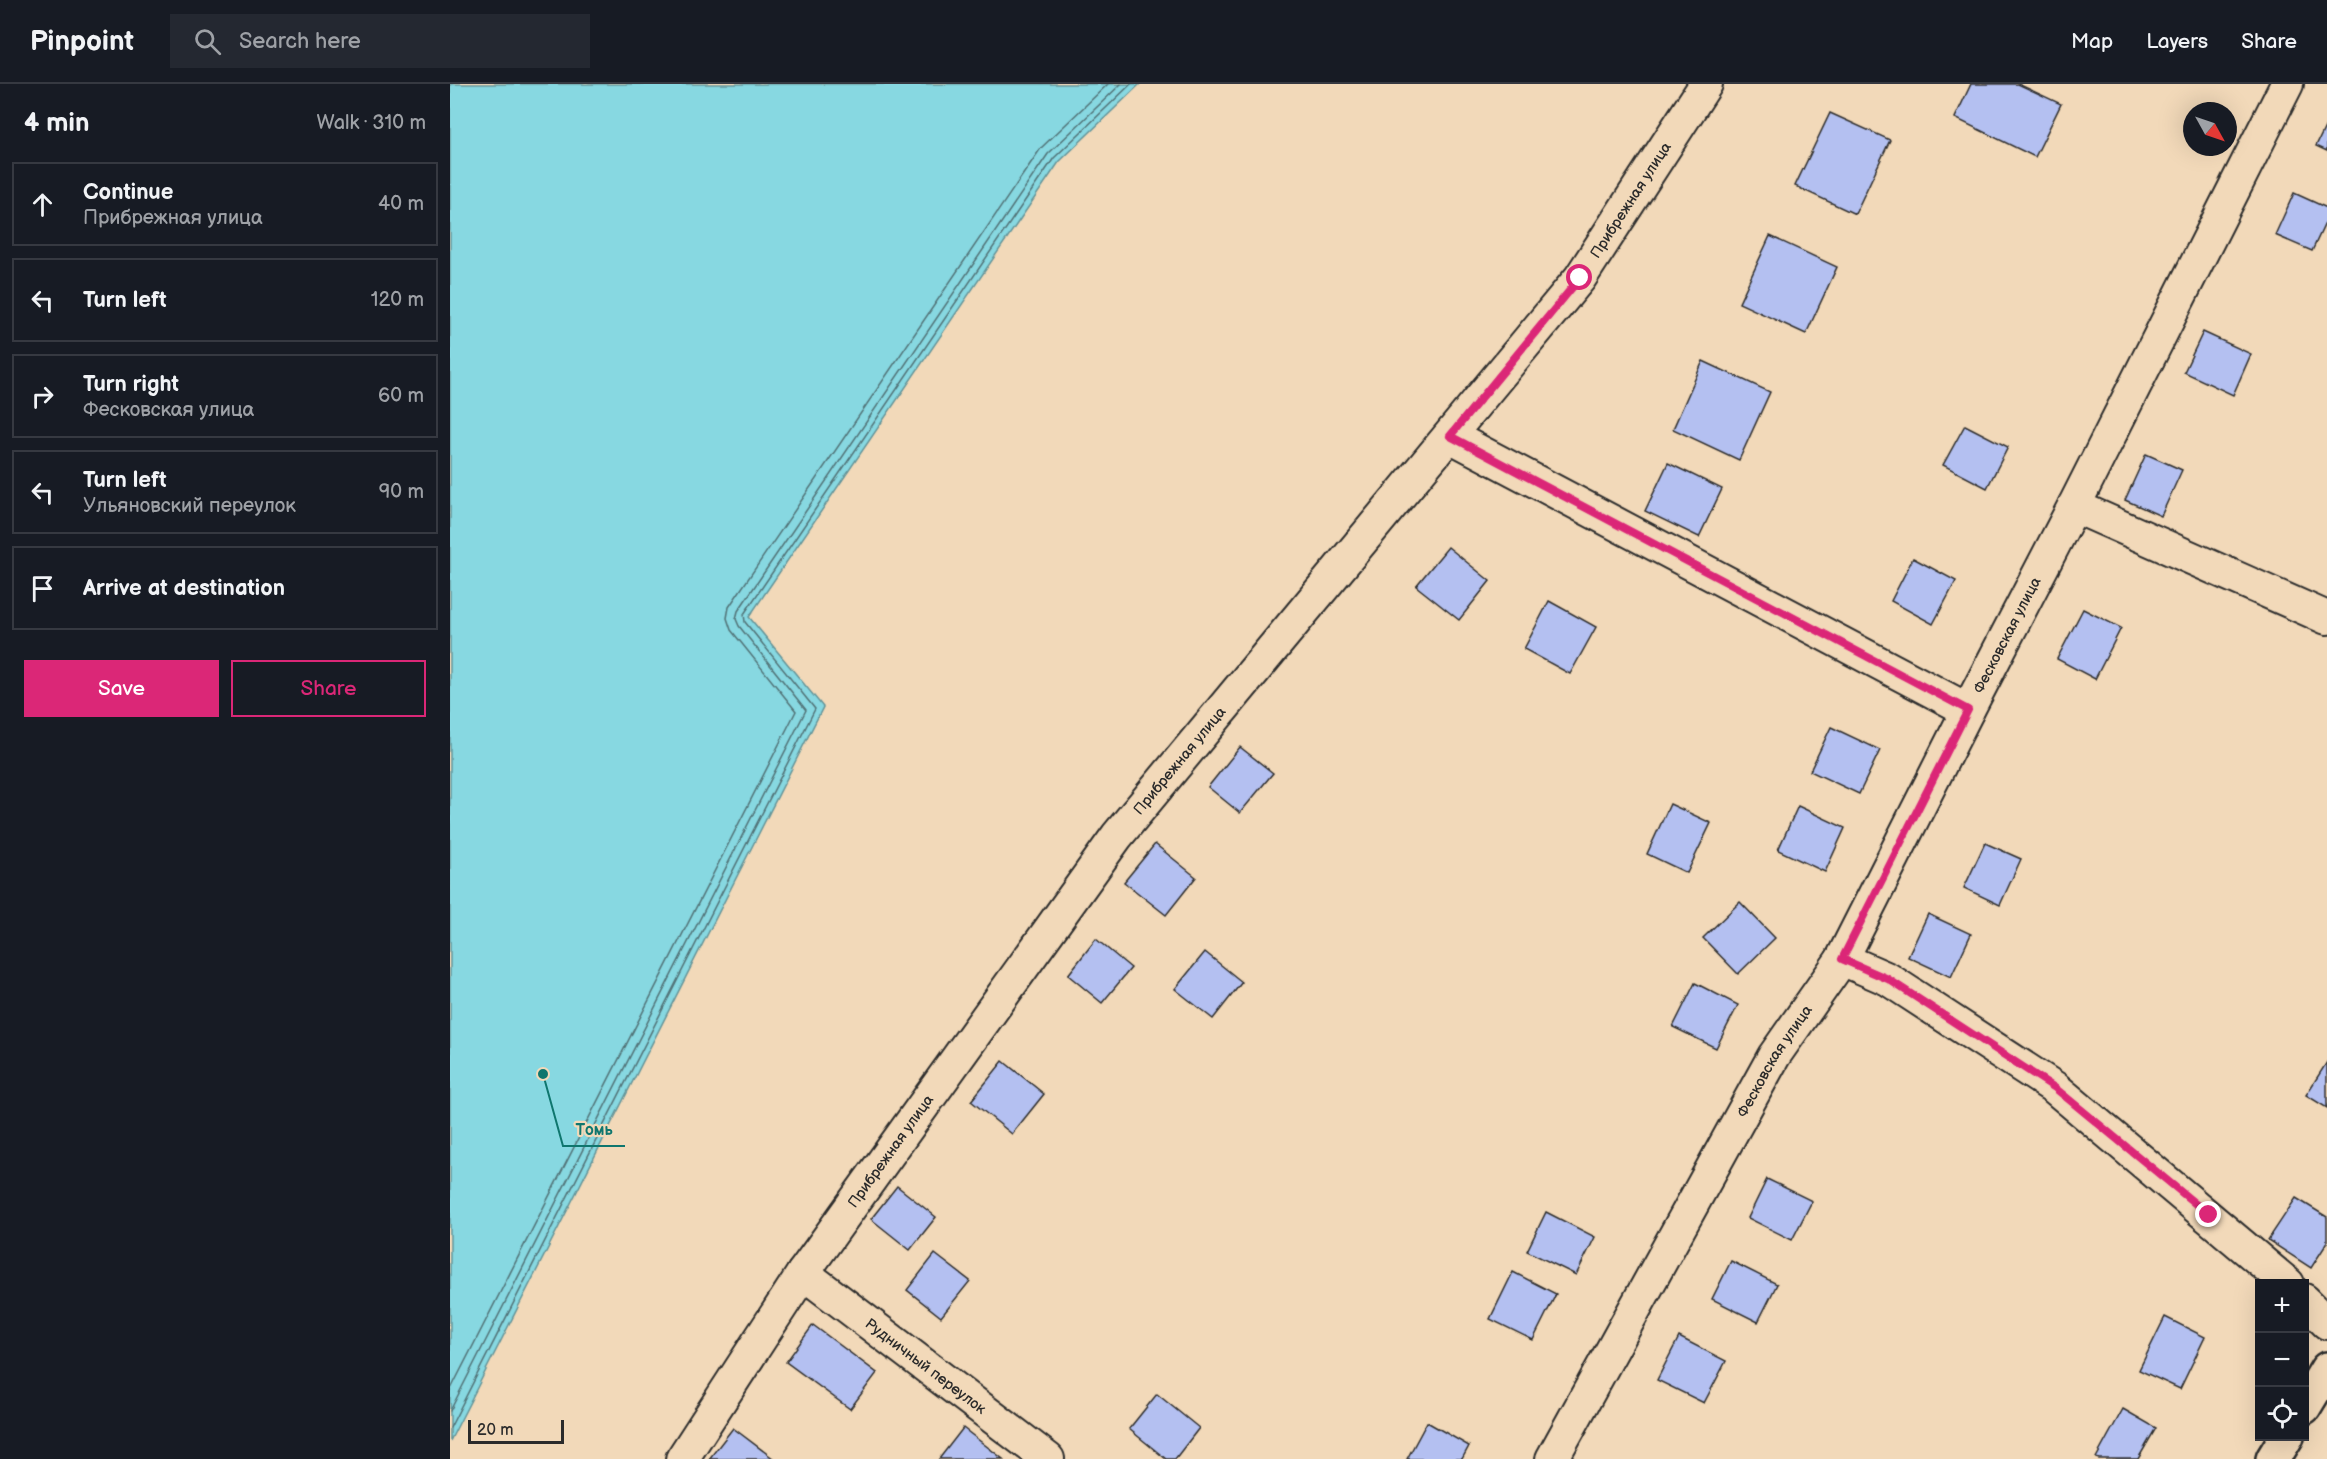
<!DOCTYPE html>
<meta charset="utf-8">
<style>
:root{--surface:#171b24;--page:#242831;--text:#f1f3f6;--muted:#9ea1a6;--line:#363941;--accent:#db2777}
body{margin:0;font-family:"Balsamiq Sans",sans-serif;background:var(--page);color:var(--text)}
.controls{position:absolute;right:18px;bottom:18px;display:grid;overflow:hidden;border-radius:0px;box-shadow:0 6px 24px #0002}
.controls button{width:54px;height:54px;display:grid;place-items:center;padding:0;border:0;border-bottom:2px solid var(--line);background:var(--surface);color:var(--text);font:30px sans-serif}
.compass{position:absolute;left:1733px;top:18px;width:54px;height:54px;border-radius:50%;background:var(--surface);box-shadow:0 6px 24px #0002;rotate:130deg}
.scale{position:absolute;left:18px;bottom:15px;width:96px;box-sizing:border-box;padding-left:6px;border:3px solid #2b2b2b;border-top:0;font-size:16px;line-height:21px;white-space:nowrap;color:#2b2b2b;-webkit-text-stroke:4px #f2d9b9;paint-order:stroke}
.stop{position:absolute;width:18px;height:18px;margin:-14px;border:4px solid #db2777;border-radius:50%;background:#fff}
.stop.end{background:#db2777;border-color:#fff;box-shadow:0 2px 6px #0008}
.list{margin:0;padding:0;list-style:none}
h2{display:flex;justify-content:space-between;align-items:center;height:78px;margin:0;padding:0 24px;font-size:26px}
h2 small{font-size:20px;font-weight:400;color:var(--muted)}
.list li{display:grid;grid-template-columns:39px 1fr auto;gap:18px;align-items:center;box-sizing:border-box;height:84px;margin:0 12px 12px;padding:0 12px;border:2px solid var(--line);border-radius:0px}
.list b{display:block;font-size:22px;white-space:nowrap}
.list p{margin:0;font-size:20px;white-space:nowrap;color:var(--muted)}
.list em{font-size:20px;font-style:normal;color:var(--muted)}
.actions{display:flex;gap:12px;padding:18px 24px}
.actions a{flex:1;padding:14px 0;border:2px solid var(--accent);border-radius:0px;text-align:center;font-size:21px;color:var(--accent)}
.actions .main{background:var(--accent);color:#fff}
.icon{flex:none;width:33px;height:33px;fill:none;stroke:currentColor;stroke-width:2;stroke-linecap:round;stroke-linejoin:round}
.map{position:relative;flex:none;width:1877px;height:1375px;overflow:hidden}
header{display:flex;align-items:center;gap:36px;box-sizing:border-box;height:84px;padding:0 30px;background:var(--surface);border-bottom:2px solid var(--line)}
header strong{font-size:28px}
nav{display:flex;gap:33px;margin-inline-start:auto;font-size:21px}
.search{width:420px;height:54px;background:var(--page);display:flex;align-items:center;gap:15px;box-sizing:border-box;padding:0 21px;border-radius:0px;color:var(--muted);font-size:22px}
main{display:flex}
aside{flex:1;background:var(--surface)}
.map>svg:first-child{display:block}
</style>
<header>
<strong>Pinpoint</strong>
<div class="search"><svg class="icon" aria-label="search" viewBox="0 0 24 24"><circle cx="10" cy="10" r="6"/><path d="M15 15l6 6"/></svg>Search here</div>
<nav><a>Map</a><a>Layers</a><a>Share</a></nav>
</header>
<main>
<aside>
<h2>4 min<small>Walk · 310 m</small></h2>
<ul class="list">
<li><svg class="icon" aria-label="ahead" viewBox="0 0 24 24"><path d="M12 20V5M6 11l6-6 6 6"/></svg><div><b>Continue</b><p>Прибрежная улица</p></div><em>40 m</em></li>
<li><svg class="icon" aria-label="left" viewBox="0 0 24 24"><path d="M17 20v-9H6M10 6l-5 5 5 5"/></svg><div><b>Turn left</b></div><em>120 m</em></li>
<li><svg class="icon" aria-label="right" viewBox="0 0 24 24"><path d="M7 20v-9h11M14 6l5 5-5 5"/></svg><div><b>Turn right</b><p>Фесковская улица</p></div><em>60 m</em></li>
<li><svg class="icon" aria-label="left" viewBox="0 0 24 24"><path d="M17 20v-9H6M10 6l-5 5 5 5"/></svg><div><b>Turn left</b><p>Ульяновский переулок</p></div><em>90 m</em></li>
<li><svg class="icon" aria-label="arrive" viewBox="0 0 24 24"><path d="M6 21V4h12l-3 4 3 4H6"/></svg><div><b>Arrive at destination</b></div></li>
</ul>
<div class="actions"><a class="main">Save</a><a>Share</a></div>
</aside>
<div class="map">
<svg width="1877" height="1375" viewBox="0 0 1877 1375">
<rect width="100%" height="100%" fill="#f2d9b9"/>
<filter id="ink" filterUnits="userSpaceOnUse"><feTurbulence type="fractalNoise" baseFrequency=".0167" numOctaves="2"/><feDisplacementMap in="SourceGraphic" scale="12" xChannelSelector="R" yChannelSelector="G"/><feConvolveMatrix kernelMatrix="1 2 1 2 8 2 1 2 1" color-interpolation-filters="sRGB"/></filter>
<g filter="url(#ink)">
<path fill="#87d8e1" stroke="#629398" stroke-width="1.5" d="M0,0H690L609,78L299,533L373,623L0,1357Z"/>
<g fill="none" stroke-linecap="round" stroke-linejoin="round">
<g stroke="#507074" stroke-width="1.5">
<path d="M0,1307L346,627L281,546L277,534L279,523L591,64L658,0"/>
<path d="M0,1327L356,626L289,542L286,535L288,527L598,70L671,0"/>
<path d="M0,1344L365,625L295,538L294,530L604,74L681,0"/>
</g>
</g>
<g fill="#b4c0f1" stroke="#2b2b2b" stroke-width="1.5">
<path d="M1521,0H1568L1611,20L1585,73L1505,34Z"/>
<path d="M1380,29L1440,56L1405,130L1345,102Z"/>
<path d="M1877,39V67L1866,62Z"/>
<path d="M1844,109L1877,124V135L1862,167L1825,151Z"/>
<path d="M1320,152L1387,183L1356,250L1289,219Z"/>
<path d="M1753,248L1801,270L1783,311L1734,288Z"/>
<path d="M1253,277L1320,308L1289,376L1223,345Z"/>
<path d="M1515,341L1558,363L1537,404L1493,381Z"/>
<path d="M1696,370L1732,386L1711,432L1675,416Z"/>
<path d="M1218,379L1272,405L1249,453L1195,427Z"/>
<path d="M998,463L1040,497L1009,536L966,502Z"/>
<path d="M1463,474L1506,497L1483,540L1441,517Z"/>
<path d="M1099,517L1146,543L1120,590L1074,565Z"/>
<path d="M1633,525L1671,544L1645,595L1607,575Z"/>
<path d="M1381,643L1430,666L1409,710L1360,687Z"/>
<path d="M790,663L823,689L790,729L758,703Z"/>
<path d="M1220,720L1261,739L1237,789L1197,770Z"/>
<path d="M1348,722L1395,744L1375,788L1328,766Z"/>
<path d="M1535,759L1571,775L1550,821L1514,804Z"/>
<path d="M705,760L746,793L716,831L674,798Z"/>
<path d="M1290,818L1325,854L1288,890L1253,854Z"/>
<path d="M1478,830L1521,850L1501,893L1458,873Z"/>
<path d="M646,855L681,884L652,919L618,891Z"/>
<path d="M755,868L792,898L763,935L725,905Z"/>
<path d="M1245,899L1288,921L1266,964L1223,943Z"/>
<path d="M553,977L594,1010L562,1050L521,1017Z"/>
<path d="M1877,978V1024L1856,1011Z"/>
<path d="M1317,1095L1362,1117L1342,1156L1298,1134Z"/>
<path d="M447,1102L486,1133L460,1166L421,1135Z"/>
<path d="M1846,1114L1877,1133V1159L1861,1184L1818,1156Z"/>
<path d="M1096,1128L1145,1153L1126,1191L1077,1167Z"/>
<path d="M485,1170L520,1197L491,1233L457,1206Z"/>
<path d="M1281,1177L1327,1200L1308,1238L1262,1215Z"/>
<path d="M1063,1188L1106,1210L1083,1256L1040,1235Z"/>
<path d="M1715,1233L1755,1253L1730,1305L1689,1286Z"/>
<path d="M363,1241L427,1289L400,1325L336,1278Z"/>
<path d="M1229,1253L1276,1277L1254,1319L1207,1296Z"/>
<path d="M707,1310L749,1344L725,1375H716L679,1345Z"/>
<path d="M1673,1325L1706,1344L1688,1375H1649L1646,1374Z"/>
<path d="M977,1338L1019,1362L1012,1375H957Z"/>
<path d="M283,1344L324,1375H259Z"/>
<path d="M513,1344L553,1375H489Z"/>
</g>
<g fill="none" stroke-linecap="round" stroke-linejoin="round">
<defs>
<g id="street">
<path d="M1000,352L1518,626"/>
<path d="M1624,422L1877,534"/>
<path d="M1392,875L1438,895L1605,1004L1838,1200"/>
<path id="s1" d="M353,1189L598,1375"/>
<path d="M1854,1216L1877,1239"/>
<path id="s2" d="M232,1375L353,1189L667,752L1130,194L1256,0"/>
<path id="s3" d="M1102,1375L1324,972L1392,875L1518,626L1624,422L1837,0"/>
</g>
<g id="secondary">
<path d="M1854,1323L1877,1285"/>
<path d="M1823,1375L1837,1352"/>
</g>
</defs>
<use href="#street" stroke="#2b2b2b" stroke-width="36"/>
<use href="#secondary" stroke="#2b2b2b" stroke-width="38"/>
<use href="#street" stroke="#f2d9b9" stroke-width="32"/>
<use href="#secondary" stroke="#f2d9b9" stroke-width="33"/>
</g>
</g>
<g fill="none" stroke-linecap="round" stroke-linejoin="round" filter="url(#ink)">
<path stroke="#db2777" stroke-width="8" d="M1130,194L1000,352L1518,626L1392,875L1438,895L1605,1004L1759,1131"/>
</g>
<g text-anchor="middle" stroke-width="4.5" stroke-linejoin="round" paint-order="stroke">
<g font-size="15" fill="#2b2b2b" stroke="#f2d9b9">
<text dy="5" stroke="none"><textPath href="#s2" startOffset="1578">Прибрежная улица</textPath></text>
<text dy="5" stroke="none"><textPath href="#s3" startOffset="942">Фесковская улица</textPath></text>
<text dy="5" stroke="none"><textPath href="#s2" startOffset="858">Прибрежная улица</textPath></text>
<text dy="5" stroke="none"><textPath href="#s3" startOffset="456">Фесковская улица</textPath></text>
<text dy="5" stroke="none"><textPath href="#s2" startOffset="372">Прибрежная улица</textPath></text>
<text dy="5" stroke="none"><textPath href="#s1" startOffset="154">Рудничный переулок</textPath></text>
</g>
</g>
<path fill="none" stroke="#0f766e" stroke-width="2" d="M93 990L113 1062H175"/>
<circle fill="#0f766e" stroke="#f2d9b9" stroke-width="2" cx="93" cy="990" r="6"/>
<g font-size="16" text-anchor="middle" font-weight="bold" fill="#0f766e" stroke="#f2d9b9" stroke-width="4.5" stroke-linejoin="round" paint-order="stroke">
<text x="144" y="1051">Томь</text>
</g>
</svg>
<div class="controls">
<button>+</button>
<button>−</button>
<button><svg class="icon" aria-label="locate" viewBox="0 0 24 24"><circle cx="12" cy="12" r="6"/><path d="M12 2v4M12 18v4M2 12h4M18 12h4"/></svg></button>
</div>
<svg class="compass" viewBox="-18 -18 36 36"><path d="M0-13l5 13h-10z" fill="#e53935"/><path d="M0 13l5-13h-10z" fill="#9ea1a6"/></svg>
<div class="scale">20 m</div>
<div class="stop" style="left:1130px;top:194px"></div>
<div class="stop end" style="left:1759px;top:1131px"></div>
</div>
</main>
